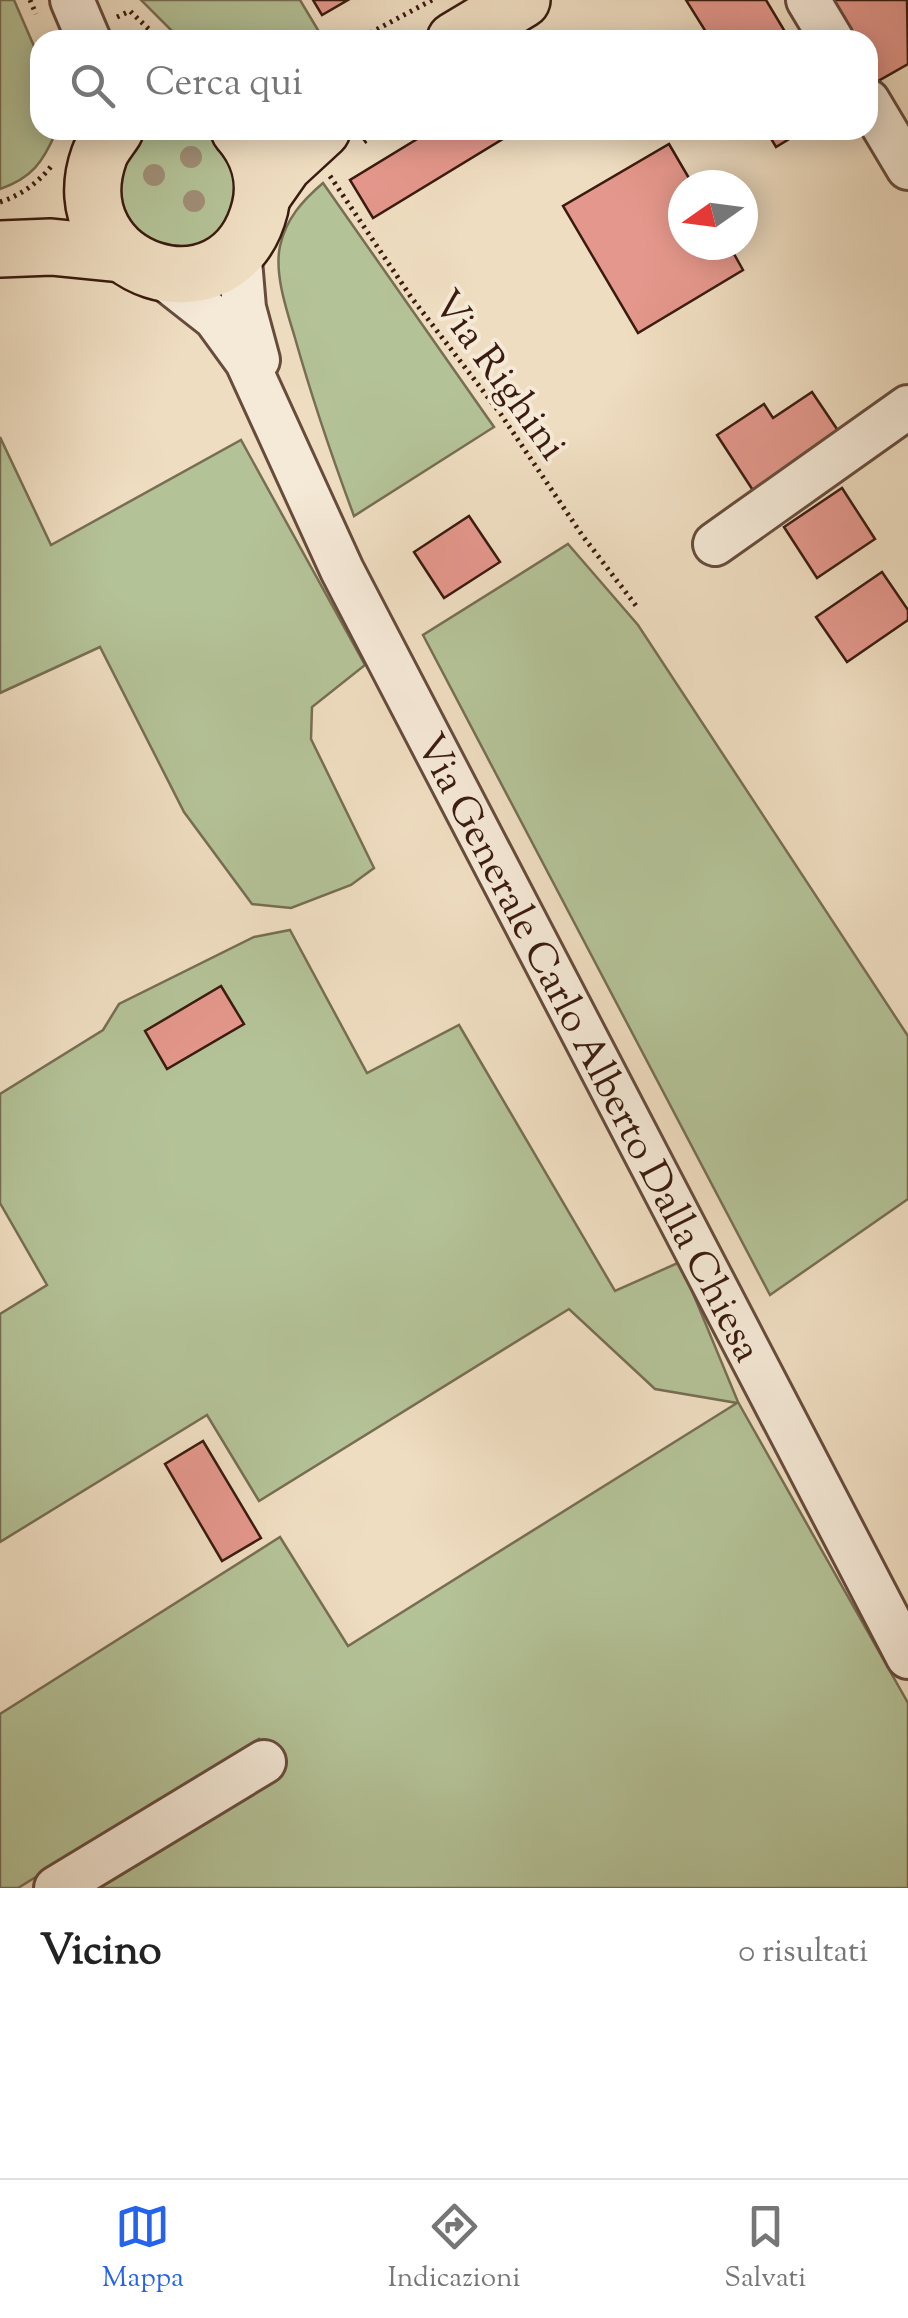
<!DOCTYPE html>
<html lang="it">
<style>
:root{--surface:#fff;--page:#f2f2f2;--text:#222;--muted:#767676;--line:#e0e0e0;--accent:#2563eb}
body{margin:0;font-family:"Sorts Mill Goudy",serif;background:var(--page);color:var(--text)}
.compass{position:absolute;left:668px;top:170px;width:90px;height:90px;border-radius:50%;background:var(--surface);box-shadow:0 5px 25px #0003;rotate:256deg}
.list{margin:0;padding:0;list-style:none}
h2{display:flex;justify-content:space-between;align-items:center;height:130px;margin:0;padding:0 40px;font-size:42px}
h2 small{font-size:32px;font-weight:400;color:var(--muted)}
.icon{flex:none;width:55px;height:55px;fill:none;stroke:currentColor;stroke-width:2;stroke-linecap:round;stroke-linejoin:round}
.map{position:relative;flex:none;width:908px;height:1888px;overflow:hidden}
.search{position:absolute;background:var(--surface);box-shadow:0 5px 25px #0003;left:30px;right:30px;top:30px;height:110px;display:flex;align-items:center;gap:25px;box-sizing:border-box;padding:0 35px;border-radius:30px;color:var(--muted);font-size:38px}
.sheet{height:290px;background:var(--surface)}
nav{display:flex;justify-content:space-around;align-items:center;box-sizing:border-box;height:140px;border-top:2px solid var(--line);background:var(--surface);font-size:28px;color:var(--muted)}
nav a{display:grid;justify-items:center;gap:5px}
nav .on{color:var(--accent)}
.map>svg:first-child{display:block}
</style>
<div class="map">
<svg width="908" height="1888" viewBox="0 0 908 1888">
<rect width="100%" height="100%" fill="#efddc1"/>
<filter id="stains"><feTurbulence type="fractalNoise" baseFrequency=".002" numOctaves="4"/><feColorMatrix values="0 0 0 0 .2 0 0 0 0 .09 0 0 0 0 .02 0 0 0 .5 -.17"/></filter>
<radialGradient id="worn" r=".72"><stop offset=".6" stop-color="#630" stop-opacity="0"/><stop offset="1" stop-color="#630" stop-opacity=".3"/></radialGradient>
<g fill="#b4c297" stroke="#776e53" stroke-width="2.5">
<path d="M0,0H14L40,60V130H55L56,132C43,162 32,178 0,189Z"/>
<path d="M141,0H300L324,40H185L173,32Z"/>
<path d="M138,130H218L246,208L190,258L121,230L115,155Z"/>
<path d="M323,183L494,427L354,516C332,457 312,398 295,338C287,311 274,274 280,246C286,219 302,201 323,183Z"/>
<path d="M0,437L51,545L241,440L365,665L312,707L311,739L374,868L351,885L291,908L252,904L184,812L100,647L0,693Z"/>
<path d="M568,544L638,625L908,1036V1199L770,1295L423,635Z"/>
<path d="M290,930L367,1073L459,1025L615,1291L680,1262L738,1402L908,1703V1888H75L275,1758L259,1739L18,1888H0V1714L280,1537L348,1646L737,1403L655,1389L569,1309L259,1501L207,1415L0,1542V1314L47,1285L0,1203V1094L103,1030L119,1004L254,937Z"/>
</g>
<g fill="#e4978c" stroke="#3a1b0f" stroke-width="2.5">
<path d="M313,0H348L322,15Z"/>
<path d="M686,0H766L790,40H711Z"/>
<path d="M822,0H907L908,64L871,85L868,81V40H845Z"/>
<path d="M432,130H502L506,137L373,218L350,180Z"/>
<path d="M766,130H804L776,147Z"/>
<path d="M669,144L693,185H683V245H729L743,270L638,333L563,206Z"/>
<path d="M812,392L843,438L756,495L717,435L764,404L773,418Z"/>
<path d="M842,488L875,539L817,578L784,527Z"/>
<path d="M469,516L500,562L444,598L414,552Z"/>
<path d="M882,572L908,610V620L847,662L816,617Z"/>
<path d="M221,986L244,1024L167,1069L145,1031Z"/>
<path d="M203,1441L261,1538L222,1561L165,1464Z"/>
</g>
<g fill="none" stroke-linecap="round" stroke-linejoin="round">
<defs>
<g id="minor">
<path d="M72,0L89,40"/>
<path d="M808,0L832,40"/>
<path d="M868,101L908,168"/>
<path d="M239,249L244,308L258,360"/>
<path id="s1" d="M159,274L215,318L247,362L342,570L908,1657"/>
<path d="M715,544L908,407"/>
<path d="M56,1888L264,1762"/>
</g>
<g id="major">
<path d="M455,40L522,0"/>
<path d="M115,130C110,138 102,147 99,156C58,271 230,328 260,208C267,179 258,151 239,130"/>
<path d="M263,195L284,165L322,130"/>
<path d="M0,249L51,247L121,254"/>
</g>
</defs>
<use href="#minor" stroke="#674c3c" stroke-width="48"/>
<use href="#major" stroke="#3a1b0f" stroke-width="60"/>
<g stroke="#3a1b0f" stroke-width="5" stroke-dasharray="2.5 5" stroke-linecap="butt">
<path d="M30,0L36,14"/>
<path d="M117,17L130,11L160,40"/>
<path d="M357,40L432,0"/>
<path d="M364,142L381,130"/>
<path d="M330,176L411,297L500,413L582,535L637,607"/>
<path d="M0,202C22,195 39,182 53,164"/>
</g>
<use href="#minor" stroke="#f5e9d7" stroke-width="42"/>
<use href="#major" stroke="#efddc1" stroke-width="55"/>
</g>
<g fill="#a08e76">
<circle cx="191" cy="157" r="11"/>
<circle cx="154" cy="175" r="11"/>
<circle cx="194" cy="201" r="11"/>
</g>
<g text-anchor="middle" stroke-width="8" stroke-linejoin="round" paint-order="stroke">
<g font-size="40" fill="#3a1b0f" stroke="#f5e9d7">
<text transform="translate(501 374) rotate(54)" y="14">Via Righini</text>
<text dy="14" stroke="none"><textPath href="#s1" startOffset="892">Via Generale Carlo Alberto Dalla Chiesa</textPath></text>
</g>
</g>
<rect width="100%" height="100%" filter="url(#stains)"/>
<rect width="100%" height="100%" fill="url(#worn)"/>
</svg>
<svg class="compass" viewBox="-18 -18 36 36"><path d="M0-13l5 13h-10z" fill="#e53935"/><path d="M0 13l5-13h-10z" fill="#767676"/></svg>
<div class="search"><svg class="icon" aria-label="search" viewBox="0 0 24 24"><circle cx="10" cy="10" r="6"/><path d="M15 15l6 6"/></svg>Cerca qui</div>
</div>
<section class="sheet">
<h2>Vicino<small>0 risultati</small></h2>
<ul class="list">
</ul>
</section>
<nav>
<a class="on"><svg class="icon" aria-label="map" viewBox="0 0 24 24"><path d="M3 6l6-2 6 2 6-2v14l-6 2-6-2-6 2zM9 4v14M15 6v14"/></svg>Mappa</a>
<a><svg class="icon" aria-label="directions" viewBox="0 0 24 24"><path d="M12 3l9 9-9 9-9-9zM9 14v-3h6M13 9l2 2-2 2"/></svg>Indicazioni</a>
<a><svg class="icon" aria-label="saved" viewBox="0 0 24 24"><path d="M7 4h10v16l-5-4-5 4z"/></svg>Salvati</a>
</nav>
